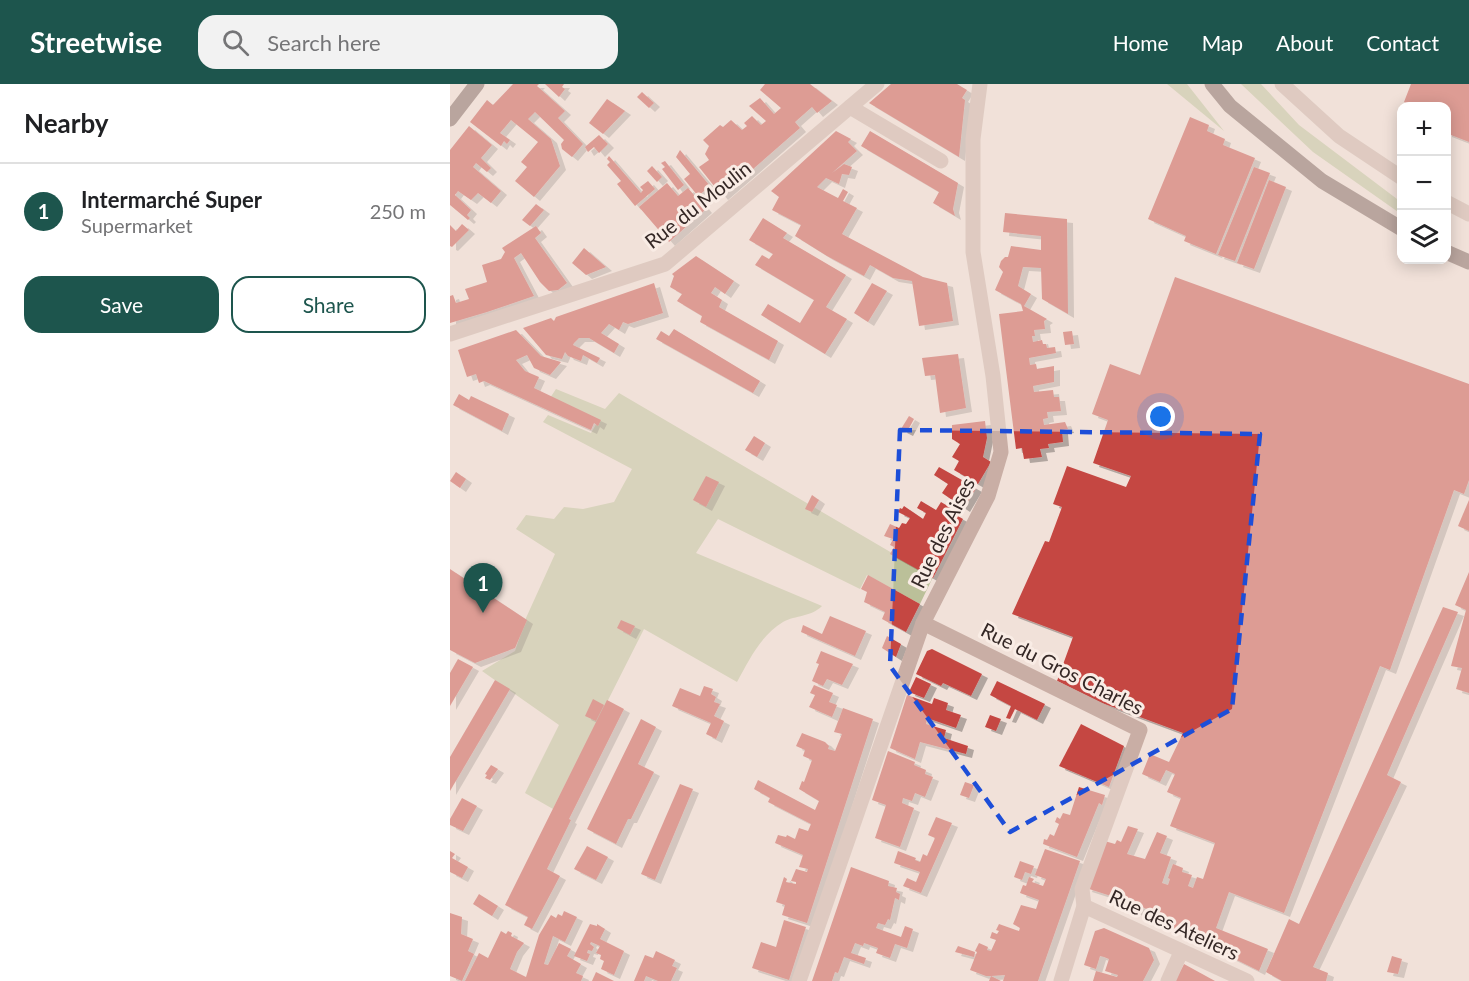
<!DOCTYPE html>
<meta charset="utf-8">
<style>
:root{--surface:#fff;--page:#f2f2f2;--text:#202124;--muted:#757577;--line:#e0e0e0;--accent:#1d554d}
body{margin:0;font-family:Lato,sans-serif;background:var(--page);color:var(--text)}
.controls{position:absolute;right:18px;top:18px;display:grid;overflow:hidden;border-radius:12px;box-shadow:0 3px 15px #0003}
.controls button{width:54px;height:54px;display:grid;place-items:center;padding:0;border:0;border-bottom:2px solid var(--line);background:var(--surface);color:var(--text);font:30px sans-serif}
.you{position:absolute;left:711px;top:333px;width:21px;height:21px;margin:-15px;border:4px solid #fff;border-radius:50%;background:#1a73e8;box-shadow:0 0 0 9px #1a73e833}
.badge{display:grid;place-items:center;width:39px;height:39px;border-radius:50%;background:var(--accent);color:#fff;font-size:20px;font-weight:700}
.pin{position:absolute;translate:-50% -50px;filter:drop-shadow(0 2px 3px #0008)}
.pin::after{content:'';position:absolute;top:32px;width:21px;height:18px;background:inherit;clip-path:polygon(0 0,100% 0,50% 100%)}
.list{margin:0;padding:0;list-style:none}
h2{display:flex;justify-content:space-between;align-items:center;height:78px;margin:0;padding:0 24px;font-size:26px}
h2 small{font-size:20px;font-weight:400;color:var(--muted)}
.list li{display:grid;grid-template-columns:39px 1fr auto;gap:18px;align-items:center;box-sizing:border-box;height:96px;padding:0 24px;border-top:2px solid var(--line)}
.list b{display:block;font-size:22px;white-space:nowrap}
.list p{margin:0;font-size:20px;white-space:nowrap;color:var(--muted)}
.list em{font-size:20px;font-style:normal;color:var(--muted)}
.actions{display:flex;gap:12px;padding:18px 24px}
.actions a{flex:1;padding:14px 0;border:2px solid var(--accent);border-radius:18px;text-align:center;font-size:21px;color:var(--accent)}
.actions .main{background:var(--accent);color:#fff}
.icon{flex:none;width:33px;height:33px;fill:none;stroke:currentColor;stroke-width:2;stroke-linecap:round;stroke-linejoin:round}
.map{position:relative;flex:none;width:1019px;height:897px;overflow:hidden}
header{display:flex;align-items:center;gap:36px;box-sizing:border-box;height:84px;padding:0 30px;background:var(--accent);color:#fff}
header strong{font-size:28px}
nav{display:flex;gap:33px;margin-inline-start:auto;font-size:21px}
.search{width:420px;height:54px;background:var(--page);display:flex;align-items:center;gap:15px;box-sizing:border-box;padding:0 21px;border-radius:18px;color:var(--muted);font-size:22px}
main{display:flex}
aside{flex:1;background:var(--surface)}
.map>svg:first-child{display:block}
</style>
<header>
<strong>Streetwise</strong>
<div class="search"><svg class="icon" aria-label="search" viewBox="0 0 24 24"><circle cx="10" cy="10" r="6"/><path d="M15 15l6 6"/></svg>Search here</div>
<nav><a>Home</a><a>Map</a><a>About</a><a>Contact</a></nav>
</header>
<main>
<aside>
<h2>Nearby<small></small></h2>
<ul class="list">
<li><span class="badge">1</span><div><b>Intermarché Super</b><p>Supermarket</p></div><em>250 m</em></li>
</ul>
<div class="actions"><a class="main">Save</a><a>Share</a></div>
</aside>
<div class="map">
<svg width="1019" height="897" viewBox="0 0 1019 897">
<defs>
<filter id="shadow"><feDropShadow dx="6" dy="4" stdDeviation="0" flood-color="#0004"/></filter>
</defs>
<rect width="100%" height="100%" fill="#f1e1d9"/>
<g fill="#bbc099">
<path d="M717,0H737L774,47Z"/>
<path d="M791,0H811L849,41L951,118V130L863,68Z"/>
<path d="M106,305L155,325L169,309L483,493L470,520L417,491L410,505L268,435L246,469L372,522C361,533 346,531 333,538C311,551 299,576 287,598L194,545L103,725L75,709L109,641L32,587L65,567L76,534L105,470L66,445L76,431L104,435L114,423L133,425L164,418L182,385L93,338L98,331L141,349L148,337L100,314Z"/>
</g>
<g fill="#c54743" filter="url(#shadow)">
<path d="M63,0H89L87,2L115,27L108,34L133,60L122,73L112,65L111,60L114,56L85,28L78,35L101,55L110,82L84,113L65,97L77,83L71,78L88,58L61,36L50,49L60,56L57,60L54,57L51,62L20,38L37,16L43,21Z"/>
<path d="M95,0H114L112,3L115,5L109,13Z"/>
<path d="M315,0H360L382,17L367,29L362,23L345,38L350,44L272,112L249,83L259,76L255,70L259,62L253,56L270,41L273,43L281,36L292,46L297,42L294,39L302,32L311,41L316,37L299,22L310,14L324,30L331,24L310,6Z"/>
<path d="M441,0H507L517,6L512,14L515,16L509,73L419,19Z"/>
<path d="M961,0H1019V58L996,49V22H965L954,18Z"/>
<path d="M192,8L204,19L199,24L187,13Z"/>
<path d="M157,15L175,27L153,50L139,39Z"/>
<path d="M740,33L759,41L757,47L775,55L773,61L805,74L766,170L734,157L736,152L698,135Z"/>
<path d="M19,42L42,61L31,74L41,84L37,88L26,79L23,83L51,107L41,119L28,109L21,116L8,107L5,111L21,126L17,131L20,134L18,136L0,121V66Z"/>
<path d="M386,47L401,55L398,58L407,67L382,89L394,80L402,83L399,91L392,90L389,100L376,94L367,103L388,114L393,105L398,108L393,117L407,124L392,150L473,193L497,199L503,237L469,242L462,197L443,194L420,181L414,192L377,172L345,152L351,141L322,126L329,113L321,107Z"/>
<path d="M420,47L508,99L503,125L505,132L483,119L489,108L411,62Z"/>
<path d="M149,51L158,60L149,69L144,63L138,68L135,63Z"/>
<path d="M230,66L260,102L248,112L234,95L240,90L226,73Z"/>
<path d="M159,72L191,109L193,106L190,103L198,97L205,105L185,122L167,100L171,97L157,81L160,78L157,75Z"/>
<path d="M215,77L234,101L228,106L212,85L215,83L211,79Z"/>
<path d="M202,82L212,93L207,98L197,87Z"/>
<path d="M804,83L820,89L785,177L768,171Z"/>
<path d="M819,96L836,103L804,185L787,179Z"/>
<path d="M217,99L228,112L238,104L256,125L219,158L189,123Z"/>
<path d="M86,120L94,126L80,142L72,136Z"/>
<path d="M555,129L617,135L618,230L592,215L591,184L573,183L568,202L581,210L574,222L597,235L594,237L595,245L584,246L585,252H582L583,258L592,256L593,260H596L597,264L605,263L606,269L579,274L580,281L586,280L587,285L604,282V298L583,302L584,308L603,306L604,313H609L611,327L597,328L598,334L593,335L594,341L615,338L618,345L612,346L613,358L598,360L599,364L590,365L592,373L574,375L572,364L566,365L549,230L573,227L571,220L545,206L553,188L549,183L551,177L555,173H558L561,162L591,166V152L553,148Z"/>
<path d="M313,134L337,149L333,154L396,191L376,223L397,235L375,270L311,231L318,220L350,239L364,216L305,181L312,171L319,175L323,170L299,156Z"/>
<path d="M12,140L19,146L2,163L0,162V141L6,147Z"/>
<path d="M86,142L91,149L85,154L117,199L108,206L99,207L90,198L71,169L64,174L84,212L37,228L0,239V212L3,211L6,219L19,215L15,205L37,198L32,181L51,175L55,168L52,164Z"/>
<path d="M134,164L156,183L136,191L122,179Z"/>
<path d="M246,172L284,197L275,210L265,203L261,209L272,216L269,223L328,257L319,276L250,238L252,232L227,217L232,210L220,203L224,192L222,190Z"/>
<path d="M725,193L1019,300V396L1014,410L1004,406L940,586L930,582L834,829L779,808L766,844L818,865L809,887L712,839L715,832L689,822L687,828L661,815V812L636,804L651,756L665,760L667,756L671,758L678,742L688,745L677,770L695,775L707,748L717,752L710,769L721,773L712,799L718,801L720,795L718,794L723,780L733,784L732,788L742,791L738,802L743,804L747,793L753,795L765,759L720,742L731,714L717,708L725,690L716,686L710,698L692,690L700,670L719,678L733,649L652,619L607,597L623,553L562,530L595,457L599,458L612,423L603,420L617,382L676,403L681,392L643,379L658,336L642,330L660,280L690,291Z"/>
<path d="M204,199L213,229L178,240L173,238L169,246L159,240L151,249L169,260L164,269L139,254H129L124,259L123,261L150,274L147,279L133,271L131,277L118,272L115,268L112,275L96,271L73,244L101,234L104,237L106,233Z"/>
<path d="M422,199L437,207L418,238L404,229Z"/>
<path d="M224,245L310,297L303,309L206,255L211,247L219,252Z"/>
<path d="M66,246L91,272L111,278L100,291L84,284L77,271L66,276L75,287L89,293L84,304L151,336L148,342L144,339L141,346L34,297L29,299L26,290L17,293L8,266Z"/>
<path d="M622,247L624,260L615,261L613,248Z"/>
<path d="M508,270L516,324L490,329L485,291L475,292L472,274Z"/>
<path d="M9,310L19,316L21,312L59,330L52,347L3,321Z"/>
<path d="M459,332L464,335L457,348L451,345Z"/>
<path d="M535,337L537,354L533,373L541,378L528,400L504,386L509,377L502,373L510,360L502,355V341Z"/>
<path d="M304,352L315,359L307,373L295,366Z"/>
<path d="M489,383L526,404L514,424L492,409L498,400L484,391Z"/>
<path d="M6,388L16,395L10,404L0,397Z"/>
<path d="M256,392L269,398L256,423L243,416Z"/>
<path d="M362,411L369,416L362,428L355,425Z"/>
<path d="M1019,416V447L1008,442Z"/>
<path d="M471,417L486,426L491,418L501,424L499,427L513,435L483,494L440,470L444,463L440,461L443,455L434,452L440,440L449,444L452,439L456,440L460,434L448,428L450,424L452,425L454,422L473,435L476,429L467,424Z"/>
<path d="M0,485L77,536L65,564L25,579L0,566Z"/>
<path d="M1019,488V609L1006,605L1012,584L1001,582L1016,526L1005,521Z"/>
<path d="M418,491L470,520L456,548L432,535L435,528L414,518L417,508L411,505Z"/>
<path d="M993,523L1008,528L937,691L951,698L863,883L878,889L876,897H832L816,888L839,835L849,840Z"/>
<path d="M380,532L416,547L405,572L351,548L353,541L372,550Z"/>
<path d="M171,536L185,542L180,551L167,544Z"/>
<path d="M437,552L451,560L446,573L432,564Z"/>
<path d="M482,565L532,590L521,612L493,599L491,602L466,590L477,567Z"/>
<path d="M371,567L403,580L392,601L377,595L373,602L362,597L369,580L366,579Z"/>
<path d="M8,575L23,583L0,622V589Z"/>
<path d="M466,593L481,600L474,614L459,608Z"/>
<path d="M45,596L60,605L0,707V673Z"/>
<path d="M547,597L595,620L587,636L565,625L560,635L556,634L561,622L540,611Z"/>
<path d="M364,601L383,609L379,618L387,621L382,633L359,623L365,611L360,609Z"/>
<path d="M254,602L263,605L261,610L266,613L264,618L270,620L264,632L274,637L266,655L256,650L261,639L222,622L230,604L250,612Z"/>
<path d="M457,611L482,620L484,614L498,619L496,626L511,631L506,644L477,634L476,640L496,646L494,654L518,662L516,670L470,658L465,675L440,664Z"/>
<path d="M143,615L154,621L146,637L135,632Z"/>
<path d="M157,616L174,625L119,735L121,736L97,785L110,792L82,845L74,841L78,833L55,821Z"/>
<path d="M393,624L423,635L357,839L332,831L335,821L326,818L334,793L337,795L336,798L346,800V798L341,797L346,785L357,788L358,785L349,783L353,771L325,759L328,751L336,753L337,751L345,755L349,744L358,747L361,740L318,718L320,714L304,705L308,696L365,726L369,717L349,705L352,697L354,698L362,676L353,672L355,666L346,662L352,649L375,658L379,662L378,665L385,667L392,650L384,648Z"/>
<path d="M540,631L551,635L546,647L535,643Z"/>
<path d="M191,635L206,643L188,680L204,688L181,735H178L166,760L137,745Z"/>
<path d="M631,640L674,662L659,703L609,682Z"/>
<path d="M438,667L465,678L464,681L476,686L475,690L483,693L475,713L465,709L462,717L453,714L452,719L464,724L450,763L425,754L436,721L422,716Z"/>
<path d="M41,681L48,685L40,696L35,694L37,691L35,690Z"/>
<path d="M515,698L524,701L519,714L510,711Z"/>
<path d="M230,700L243,705L205,796L191,790Z"/>
<path d="M629,703L655,711L652,721L649,719L627,773L593,760L594,755L597,756L600,750L604,752L609,740L605,738L607,733L610,735L613,729L620,731Z"/>
<path d="M12,714L27,722L13,747L0,741V735Z"/>
<path d="M486,733L502,739L471,809L453,802L457,794L466,798L470,788L444,779L448,767L466,774L465,776L470,778L473,770L477,772L485,754L478,751Z"/>
<path d="M137,762L158,773L146,796L124,785Z"/>
<path d="M595,765L630,777L588,897H553L555,891L541,892L551,897H539L541,892H536L520,886L527,868L525,867L529,859L538,863L537,866L541,867L546,856L540,854L542,848L547,850L549,847L546,846L549,840L569,847L570,844L563,840L571,821L586,825L589,816L570,809L573,801L576,802L579,793L584,795L582,798L593,802L596,795L585,791Z"/>
<path d="M0,767L5,770L2,774L18,783L12,794L0,788Z"/>
<path d="M570,777L584,782L581,790L575,788L572,796L564,793Z"/>
<path d="M401,783L439,797L438,802L447,804L446,808L450,810L449,816L445,814L440,836L438,835L435,841L428,839L426,844L451,853L455,842L463,845L457,864L445,860L440,874L426,869L428,864L414,859L413,862L405,859L401,869L416,874L414,880L394,873L388,889L385,888L382,897H362Z"/>
<path d="M29,810L48,822L42,832L23,820Z"/>
<path d="M114,827L127,833L115,858L103,852L94,880L98,881L109,859L121,865L117,872L131,880L126,889L133,892L131,897H15L29,869L38,874L51,847L56,850L58,847L62,849L61,852L74,859L67,868L60,885L76,893L89,851L101,831L106,834L108,830L112,832Z"/>
<path d="M0,829L12,833L11,850L23,855L18,867L24,870L12,897L0,892Z"/>
<path d="M334,836L356,843L339,896L302,884L311,858L326,863Z"/>
<path d="M140,840L147,842V840L155,845L150,855L174,867L164,891L151,885L154,877L150,875L151,871L146,869L150,862L141,858L140,860L144,863L142,867L138,866L137,869L140,870L137,877L124,872Z"/>
<path d="M654,844L699,864L704,876L693,897H643L646,887L667,893L668,891L655,887L659,875L654,873L650,872L646,885L634,881L645,847Z"/>
<path d="M508,862L525,868L524,873L505,868Z"/>
<path d="M206,867L225,876L222,882L227,884L221,897H208L196,892L194,897H184L195,871L203,874Z"/>
<path d="M942,872L952,875L948,890L937,888Z"/>
<path d="M734,880L765,897H725Z"/>
<path d="M146,888L164,897H142Z"/>
</g>
<g fill="none" stroke-linecap="round" stroke-linejoin="round">
<g stroke="#c9aea5" stroke-width="15">
<path d="M832,0L889,52L952,94"/>
<path d="M400,23L491,77"/>
<path d="M996,118L1019,130"/>
<path d="M0,250L215,180L427,0"/>
<path d="M473,539L690,646L632,805L634,822L611,897"/>
<path d="M634,822L797,897"/>
<path d="M349,897L473,539L538,412L551,368L543,292L523,168V55L530,0"/>
<path d="M718,897L731,868"/>
</g>
<g stroke="#765b57" stroke-width="15">
<path d="M762,0L780,22L872,97L952,145"/>
<path d="M0,35L27,0"/>
<path d="M996,168L1019,178"/>
</g>
</g>
<path d="M0 0H1019V897H0ZM450,346L810,350L782,625L560,748L440,582Z" fill="#f1e1d9" fill-opacity=".55" fill-rule="evenodd"/>
<path fill="none" stroke="#1d4ed8" stroke-width="4.5" stroke-dasharray="12 8" stroke-linejoin="round" d="M450,346L810,350L782,625L560,748L440,582Z"/>
<g text-anchor="middle" stroke-width="6" stroke-linejoin="round" paint-order="stroke">
<g font-size="20" fill="#352826" stroke="#f9ece5">
<text transform="translate(248 121) rotate(-38)" y="7">Rue du Moulin</text>
<text transform="translate(493 449) rotate(-64)" y="7">Rue des Aises</text>
<text transform="translate(612 585) rotate(27)" y="7">Rue du Gros Charles</text>
<text transform="translate(724 841) rotate(25)" y="7">Rue des Ateliers</text>
</g>
</g>
</svg>
<div class="controls">
<button>+</button>
<button>−</button>
<button><svg class="icon" aria-label="layers" viewBox="0 0 24 24"><path d="M12 4l9 5-9 5-9-5zM3 14l9 5 9-5"/></svg></button>
</div>
<div class="you"></div>
<div class="pin badge" style="left:33px;top:529px">1</div>
</div>
</main>
